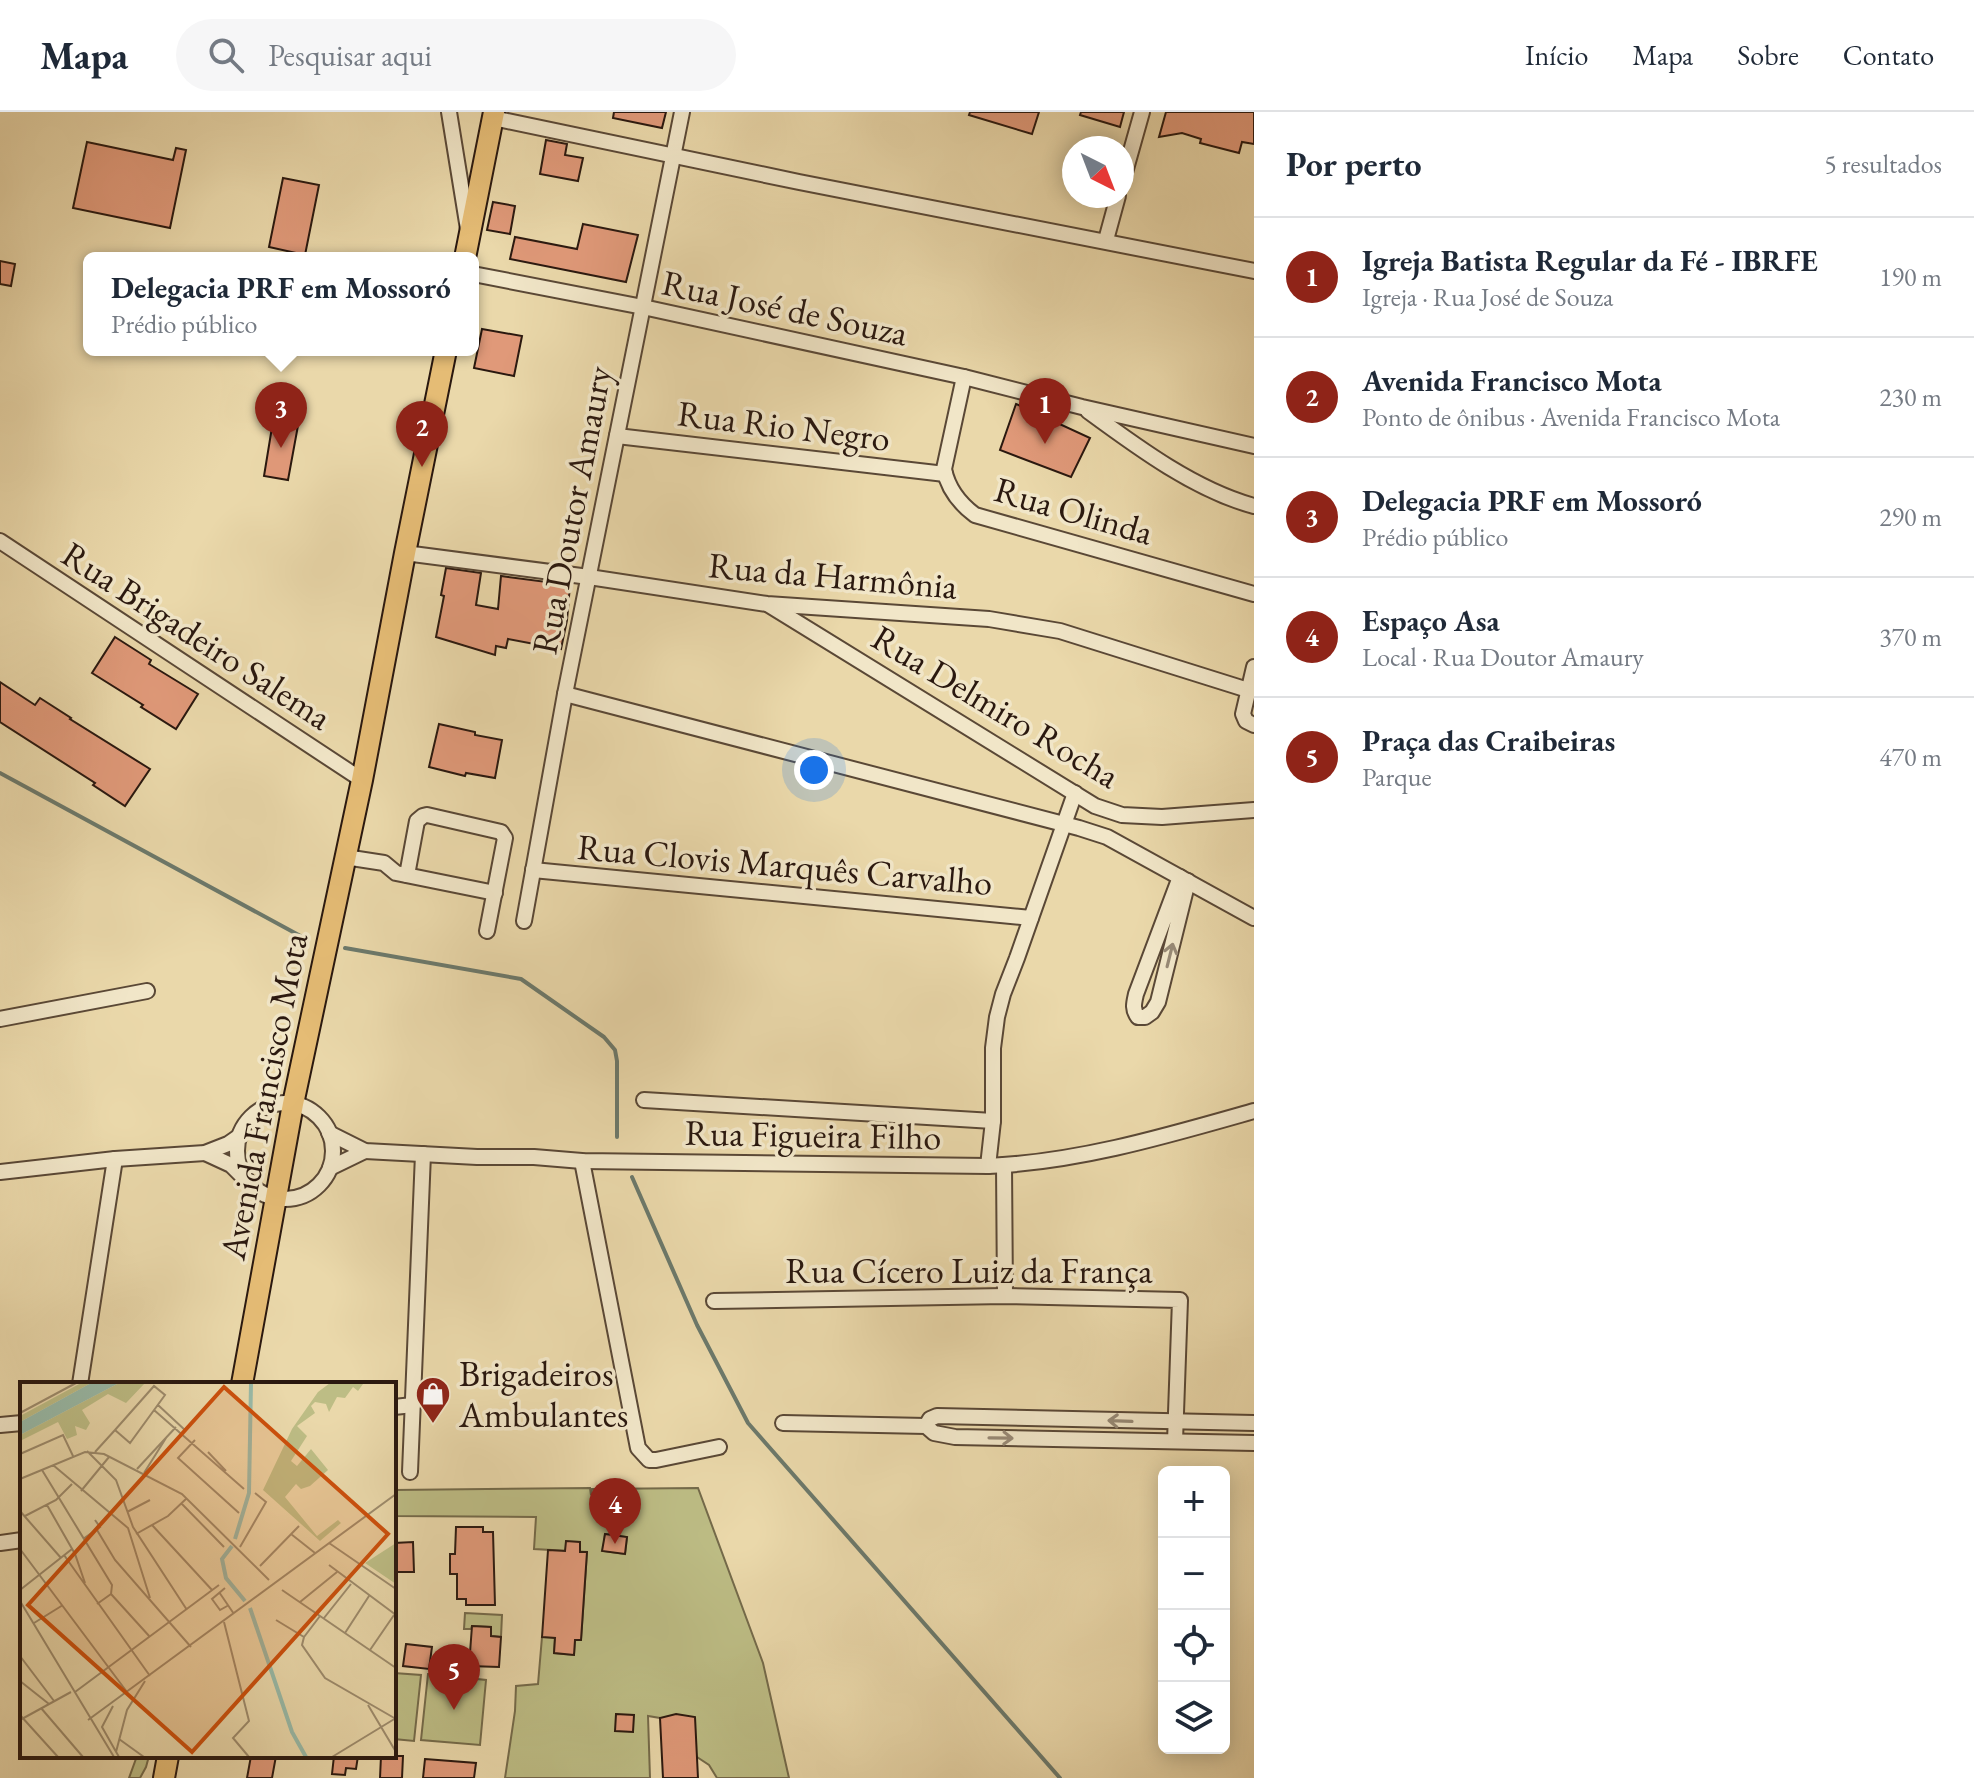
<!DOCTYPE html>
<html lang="pt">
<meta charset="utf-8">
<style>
:root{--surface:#fff;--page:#f6f6f7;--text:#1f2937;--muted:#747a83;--line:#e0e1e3;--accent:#8f2418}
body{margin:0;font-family:"EB Garamond",serif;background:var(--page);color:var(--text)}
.controls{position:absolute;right:24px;bottom:24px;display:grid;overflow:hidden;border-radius:12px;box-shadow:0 4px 20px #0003}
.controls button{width:72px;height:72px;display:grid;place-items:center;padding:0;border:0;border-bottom:2px solid var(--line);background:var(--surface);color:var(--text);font:40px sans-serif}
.compass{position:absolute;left:1062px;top:24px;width:72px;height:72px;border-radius:50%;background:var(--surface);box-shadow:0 4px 20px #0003;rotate:138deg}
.you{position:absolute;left:814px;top:658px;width:28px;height:28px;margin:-20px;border:6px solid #fff;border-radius:50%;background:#1a73e8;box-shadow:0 0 0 12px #1a73e833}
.badge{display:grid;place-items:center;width:52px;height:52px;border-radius:50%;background:var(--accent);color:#fff;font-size:26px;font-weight:700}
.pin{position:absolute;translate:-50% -66px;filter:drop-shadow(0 2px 4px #0008)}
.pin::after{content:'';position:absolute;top:42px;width:28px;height:24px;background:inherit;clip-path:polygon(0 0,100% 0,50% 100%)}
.popup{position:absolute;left:83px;top:140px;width:396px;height:104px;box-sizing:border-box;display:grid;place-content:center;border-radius:12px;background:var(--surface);filter:drop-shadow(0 2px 6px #0005);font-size:26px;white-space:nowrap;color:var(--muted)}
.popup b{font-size:30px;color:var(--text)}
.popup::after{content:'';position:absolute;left:50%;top:100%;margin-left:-16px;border:16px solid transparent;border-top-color:var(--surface)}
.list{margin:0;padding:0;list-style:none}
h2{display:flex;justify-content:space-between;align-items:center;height:104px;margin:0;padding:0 32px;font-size:34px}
h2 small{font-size:26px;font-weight:400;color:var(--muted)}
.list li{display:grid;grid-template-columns:52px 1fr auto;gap:24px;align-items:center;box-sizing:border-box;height:120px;padding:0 32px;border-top:2px solid var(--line)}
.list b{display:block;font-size:30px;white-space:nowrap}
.list p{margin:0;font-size:26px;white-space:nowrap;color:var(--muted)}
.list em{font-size:26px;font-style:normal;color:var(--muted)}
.icon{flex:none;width:44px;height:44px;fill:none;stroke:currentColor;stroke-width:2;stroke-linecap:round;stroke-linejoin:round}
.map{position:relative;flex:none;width:1254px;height:1666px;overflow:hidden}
header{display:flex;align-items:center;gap:48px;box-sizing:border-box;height:112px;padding:0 40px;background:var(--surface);border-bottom:2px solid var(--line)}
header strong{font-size:38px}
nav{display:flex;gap:44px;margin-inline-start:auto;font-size:28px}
.search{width:560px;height:72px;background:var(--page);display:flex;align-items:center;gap:20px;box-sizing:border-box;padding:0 28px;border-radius:44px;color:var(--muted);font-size:30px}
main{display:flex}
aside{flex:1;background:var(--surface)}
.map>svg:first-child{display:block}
</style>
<header>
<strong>Mapa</strong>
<div class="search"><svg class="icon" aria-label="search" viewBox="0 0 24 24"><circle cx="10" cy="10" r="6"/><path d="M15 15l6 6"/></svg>Pesquisar aqui</div>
<nav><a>Início</a><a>Mapa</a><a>Sobre</a><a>Contato</a></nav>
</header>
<main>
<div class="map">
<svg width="1254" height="1666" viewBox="0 0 1254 1666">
<rect width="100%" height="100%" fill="#ead8aa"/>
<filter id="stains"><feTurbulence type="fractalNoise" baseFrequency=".0025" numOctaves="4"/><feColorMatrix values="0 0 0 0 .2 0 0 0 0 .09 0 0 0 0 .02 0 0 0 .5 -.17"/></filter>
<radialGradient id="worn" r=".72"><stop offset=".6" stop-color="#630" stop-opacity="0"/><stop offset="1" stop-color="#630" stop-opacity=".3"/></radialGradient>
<g fill="#bdbd85" stroke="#746a4a" stroke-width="2" fill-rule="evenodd">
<path d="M590,1376L591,1383L592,1377L698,1376L763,1551L789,1666H717L709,1653L697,1645L660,1606L648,1604L650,1666H505L515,1599L516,1574L538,1572L542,1525H555L554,1541L574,1543L575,1528H581L587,1440L534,1437L536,1405L394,1404V1378ZM605,1422L627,1425L625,1442L603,1439Z"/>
<path d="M465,1501L502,1503L501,1525L491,1524V1515L472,1514L471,1517H464Z"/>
<path d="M394,1561L421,1563L414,1629L394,1627Z"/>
<path d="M428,1562L486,1568L480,1633L421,1628Z"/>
<path d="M137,1644H149L146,1655L140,1666H129Z"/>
</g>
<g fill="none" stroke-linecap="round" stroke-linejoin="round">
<g stroke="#6c796b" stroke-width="4">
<path d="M0,661L306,827"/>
<path d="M345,836L521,867L604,925L615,938L617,949V1025"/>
<path d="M632,1065L697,1213L748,1311L1060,1666"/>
</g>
</g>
<g fill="#e09979" stroke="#2a180f" stroke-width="2">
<path d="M614,0H666L662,16L613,6Z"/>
<path d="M970,0H1039L1032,22L969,3Z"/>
<path d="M1081,0H1124L1120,15L1080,3Z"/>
<path d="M1166,0H1254V32L1242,30L1239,41L1200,31L1201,27L1182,21L1159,25Z"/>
<path d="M546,28L567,32L565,43L583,46L578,69L540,62Z"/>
<path d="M87,30L173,48L176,36L186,38L170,116L73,96Z"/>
<path d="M283,66L319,73L305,143L269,135Z"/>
<path d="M493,90L515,94L510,122L487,118Z"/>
<path d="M583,112L638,123L626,170L510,147L515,125L577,137Z"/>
<path d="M0,149L15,152L11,174L0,172Z"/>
<path d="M482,217L522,224L514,264L474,256Z"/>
<path d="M1016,292L1090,326L1071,365L1000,338Z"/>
<path d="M274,303L299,308L288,368L264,364Z"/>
<path d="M446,456L481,461L476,493L498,497L501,464L570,473L567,508L561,537L508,527L506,536L496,534L495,543L436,525L444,484L441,483Z"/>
<path d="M115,525L151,548L149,552L198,582L176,617L141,595L143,593L92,561Z"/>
<path d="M0,570L35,593L40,586L71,606L70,607L150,657L125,694L93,673L95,671L0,610Z"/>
<path d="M439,612L475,620V623L502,628L495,666L466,661L465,664L429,655Z"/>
<path d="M456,1415H483V1420H493L495,1493H466V1487H457V1462H450V1442H455Z"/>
<path d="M605,1422L627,1425L625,1442L602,1439Z"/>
<path d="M566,1429L580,1430V1440H587L581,1528H575L574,1543L554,1541L555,1526L542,1525L548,1438L565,1439Z"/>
<path d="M413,1430L414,1460H394V1431Z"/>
<path d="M472,1514L491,1515V1524L501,1525L499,1555L469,1554Z"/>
<path d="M406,1532L432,1535L429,1557L403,1554Z"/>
<path d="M616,1602L634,1603L633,1620L615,1619Z"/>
<path d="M676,1602L695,1605L698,1666H663L660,1606Z"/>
<path d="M251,1644H276L272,1666H247Z"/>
<path d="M334,1644H358L356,1657L346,1656L345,1663L332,1662Z"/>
<path d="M381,1644H403L402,1666H380Z"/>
<path d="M425,1647L476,1651L474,1666H423Z"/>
</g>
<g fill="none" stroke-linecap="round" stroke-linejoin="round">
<defs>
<g id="street">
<path d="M449,0L468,117"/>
<path d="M493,6L799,70L1254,159"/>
<path d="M1122,71L1142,0"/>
<path d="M1106,128L1118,84"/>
<path d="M473,162L643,195L964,265L1082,295L1254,334"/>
<path d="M964,265L944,357C948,377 959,391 975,403L1254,482"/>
<path d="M1088,299C1137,335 1195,378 1254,394"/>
<path d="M617,324L945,362"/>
<path d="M0,429L362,668"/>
<path d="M405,441L589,465L767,492L989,507L1060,519L1248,578"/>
<path d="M769,493L1095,694L1122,703L1162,705L1254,698"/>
<path d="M1254,555L1243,602L1246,609L1254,613"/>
<path d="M565,582L1079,716L1107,725L1254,806"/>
<path d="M345,745L384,751L396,761L495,781"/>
<path d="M533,758L1031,806"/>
<path d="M407,763L417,709L423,704L427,703L501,720L505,726L487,819"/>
<path d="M1180,765L1136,882C1134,891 1132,897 1138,905H1145L1152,900L1158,890L1188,769"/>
<path d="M524,809L565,582L682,0"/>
<path d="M0,907L147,879"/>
<path d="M644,988L993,1009"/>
<circle cx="285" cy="1039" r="48"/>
<path d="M329,1021L365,1039L477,1045H534L582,1049L988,1054C1079,1050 1166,1024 1254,999"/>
<path d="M205,1041L231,1053L241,1063"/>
<path d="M582,1049L638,1336L649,1348H656L719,1335"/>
<path d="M1004,1053L1005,1184"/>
<path d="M988,1054L993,1009V936L997,905L1003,882L1017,846L1075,681"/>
<path d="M330,1056L365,1039"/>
<path d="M0,1060L115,1047L205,1041L228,1032L238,1025"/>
<path d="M714,1189L1005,1184L1180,1188L1175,1329"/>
<path d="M80,1272L115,1047"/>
<path d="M394,1295L413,1293"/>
<path d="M783,1311L926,1314L934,1321L955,1325L1254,1331"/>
<path d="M0,1313L22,1311"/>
<path d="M926,1314L930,1307L937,1304L1254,1311"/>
<path d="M410,1360L423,1042"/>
<path d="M0,1431L22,1428"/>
</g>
<g id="primary">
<path d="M465,146L494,0"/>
<path d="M242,1272L293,992L362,668L405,441L446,238"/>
<path d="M164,1666L168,1644"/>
</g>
</defs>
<use href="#street" stroke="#5a4836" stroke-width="18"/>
<use href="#primary" stroke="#2a180f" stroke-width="24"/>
<use href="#street" stroke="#f1e6c8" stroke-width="14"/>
<use href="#primary" stroke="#e5bc75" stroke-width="20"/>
</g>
<defs><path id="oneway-shaft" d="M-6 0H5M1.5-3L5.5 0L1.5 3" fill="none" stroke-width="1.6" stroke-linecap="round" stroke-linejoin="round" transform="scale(2)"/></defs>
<g stroke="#978975">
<use href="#oneway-shaft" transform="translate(1170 843) rotate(-76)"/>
<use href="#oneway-shaft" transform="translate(1120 1309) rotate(-178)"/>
<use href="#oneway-shaft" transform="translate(1001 1326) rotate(1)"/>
</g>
<defs>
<symbol id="shop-pin" viewBox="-11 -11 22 30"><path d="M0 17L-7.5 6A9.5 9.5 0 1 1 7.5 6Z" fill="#8f2418" stroke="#f1e6c8"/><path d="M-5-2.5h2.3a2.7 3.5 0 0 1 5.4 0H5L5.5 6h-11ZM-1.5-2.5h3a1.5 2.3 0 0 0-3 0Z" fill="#fff"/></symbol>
</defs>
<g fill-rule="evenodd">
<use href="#shop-pin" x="413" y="1262" width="40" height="54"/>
</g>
<g text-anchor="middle" stroke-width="7" stroke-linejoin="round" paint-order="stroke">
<g font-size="36" fill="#2a180f" stroke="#f1e6c8">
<text transform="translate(785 195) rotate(12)" y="13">Rua José de Souza</text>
<text transform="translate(784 313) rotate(7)" y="13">Rua Rio Negro</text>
<text transform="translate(571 398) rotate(-79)" y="13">Rua Doutor Amaury</text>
<text transform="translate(1074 398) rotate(16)" y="13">Rua Olinda</text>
<text transform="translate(833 463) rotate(5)" y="13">Rua da Harmônia</text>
<text transform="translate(197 523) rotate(33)" y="13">Rua Brigadeiro Salema</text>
<text transform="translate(996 594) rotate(31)" y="13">Rua Delmiro Rocha</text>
<text transform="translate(785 752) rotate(5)" y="13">Rua Clovis Marquês Carvalho</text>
<text transform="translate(263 984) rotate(-79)" y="13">Avenida Francisco Mota</text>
<text transform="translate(813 1022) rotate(1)" y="13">Rua Figueira Filho</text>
<text x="969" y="1171">Rua Cícero Luiz da França</text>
</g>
<g font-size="36" fill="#2a180f" stroke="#f1e6c8" text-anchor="start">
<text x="459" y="1274">Brigadeiros<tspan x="459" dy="41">Ambulantes</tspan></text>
</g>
</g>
<g transform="translate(20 1270)">
<rect width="376" height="376" fill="#ead8aa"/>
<path d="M61,1H71L0,40V34ZM99,1H125L106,21L88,12L62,28L70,41L66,48L55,44L57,53L47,57L38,40L0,59V53ZM310,1H358L343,2L338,9L333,5L325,16L317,15L309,30L306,22L295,20L291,24L295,31L277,44L287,54L271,79L277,84L291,67L308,88L290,104L281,107L276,102L265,115L297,154L318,138L321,141L300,159L243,108L272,47L298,10ZM376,161V202L345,181Z" fill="#bdbd85"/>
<path d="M71,1H99L0,53V40Z" fill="#98baa8"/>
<path fill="none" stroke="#98baa8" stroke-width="4" d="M215,157L229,111L231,1M212,164L202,177L206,196L225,219M230,226L272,350L286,375"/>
<path fill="none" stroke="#9d8b6c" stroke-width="2" d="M138,23L166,49M134,28L224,107M0,31L56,1M175,58L158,76L219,131M67,69L96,98L113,145L167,228M75,70L95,48L134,4L145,13L110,61L95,48M188,70L206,89M0,72L43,53L53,74M33,83L108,146L130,216M117,87L156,45M22,88L92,203L91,212L77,222M124,91L146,56M0,97L65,70L84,72L162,112L249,198M61,109L89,75M161,121L204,165M27,123L55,172L65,201M0,129L41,176M107,130L130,118M5,134L36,118L52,102M132,143L192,208M77,148L95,178L171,265M116,152L148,134L167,116M271,152L295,171M63,157L80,145L75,138M309,161L376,207M220,165L246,120L235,111M0,167L107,310M44,173L130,294M309,183L376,233M240,184L279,144M205,206L192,217L200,228L209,223M0,208L52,167M262,208L376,286M199,210L214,232M91,212L130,255M0,219L94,375M280,220L317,190M304,236L331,202M256,238L284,255L300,234M204,240L229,339L213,356L229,375M14,241L43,223M325,251L349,214M284,255L282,263L305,296L376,337M350,268L374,233M0,274L34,319M0,299L29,322M55,310L199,203M348,323L376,370M93,324L82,345L99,375M21,326L63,375M0,333L38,375M0,338L51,310M68,338L376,112M99,357L124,375M96,370L107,328L125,299M312,375L376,336"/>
<path fill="#cc4f0c" fill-opacity="0.15" stroke="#cc4f0c" stroke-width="4" d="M204,5L368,152L172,370L8,223Z"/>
<rect width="376" height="376" fill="none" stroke="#2a180f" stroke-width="4"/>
</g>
<rect width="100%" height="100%" filter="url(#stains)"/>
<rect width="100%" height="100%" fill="url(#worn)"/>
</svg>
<div class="controls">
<button>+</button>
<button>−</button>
<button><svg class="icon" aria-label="locate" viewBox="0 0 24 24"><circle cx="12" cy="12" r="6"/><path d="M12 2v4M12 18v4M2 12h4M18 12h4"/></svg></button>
<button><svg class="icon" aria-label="layers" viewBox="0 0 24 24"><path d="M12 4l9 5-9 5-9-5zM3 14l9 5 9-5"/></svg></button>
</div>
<svg class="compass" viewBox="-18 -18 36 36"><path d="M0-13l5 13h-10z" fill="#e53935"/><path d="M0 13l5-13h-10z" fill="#747a83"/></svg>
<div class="you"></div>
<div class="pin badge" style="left:1045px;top:332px">1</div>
<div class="pin badge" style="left:422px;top:355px">2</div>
<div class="pin badge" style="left:281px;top:336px">3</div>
<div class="popup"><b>Delegacia PRF em Mossoró</b>Prédio público</div>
<div class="pin badge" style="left:615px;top:1432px">4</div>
<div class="pin badge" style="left:454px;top:1598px">5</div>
</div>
<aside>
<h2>Por perto<small>5 resultados</small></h2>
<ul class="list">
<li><span class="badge">1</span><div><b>Igreja Batista Regular da Fé - IBRFE</b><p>Igreja · Rua José de Souza</p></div><em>190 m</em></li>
<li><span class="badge">2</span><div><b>Avenida Francisco Mota</b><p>Ponto de ônibus · Avenida Francisco Mota</p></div><em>230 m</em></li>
<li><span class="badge">3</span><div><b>Delegacia PRF em Mossoró</b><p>Prédio público</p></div><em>290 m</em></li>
<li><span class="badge">4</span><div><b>Espaço Asa</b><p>Local · Rua Doutor Amaury</p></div><em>370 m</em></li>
<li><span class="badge">5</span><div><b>Praça das Craibeiras</b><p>Parque</p></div><em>470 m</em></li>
</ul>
</aside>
</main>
